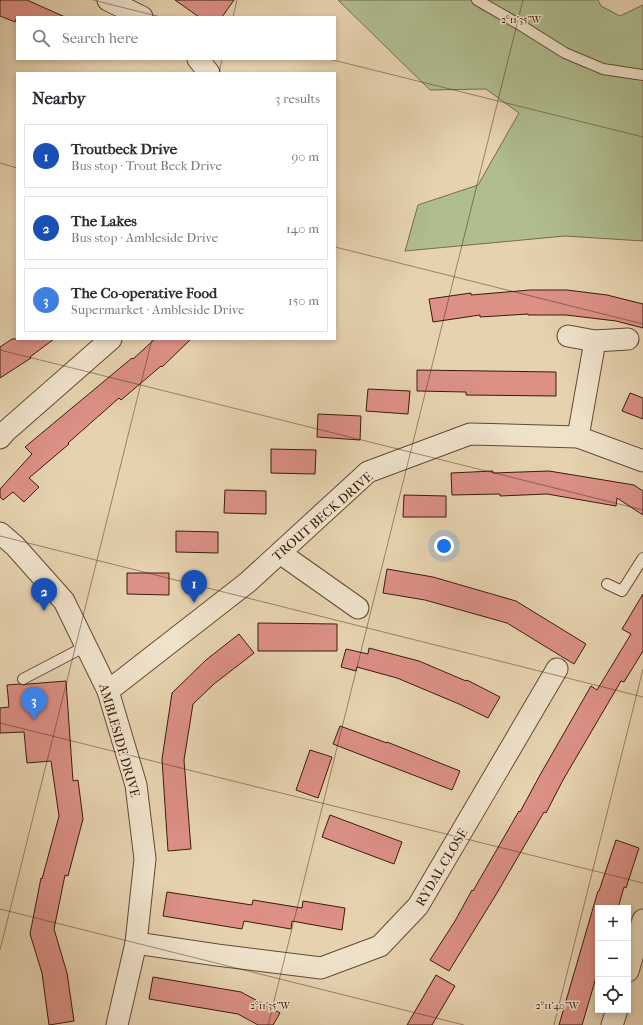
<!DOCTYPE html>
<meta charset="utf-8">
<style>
:root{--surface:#fff;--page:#f2f2f3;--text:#2b2b33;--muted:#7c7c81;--line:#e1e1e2;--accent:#b45309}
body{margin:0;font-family:"IM FELL French Canon",serif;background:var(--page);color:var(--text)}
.controls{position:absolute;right:12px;bottom:12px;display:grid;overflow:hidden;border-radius:0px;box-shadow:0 2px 6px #0003}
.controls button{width:36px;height:36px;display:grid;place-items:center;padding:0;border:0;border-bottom:1px solid var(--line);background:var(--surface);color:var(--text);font:20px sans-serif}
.you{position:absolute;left:444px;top:546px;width:14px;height:14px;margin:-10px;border:3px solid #fff;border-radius:50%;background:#1a73e8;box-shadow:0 0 0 6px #1a73e833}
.badge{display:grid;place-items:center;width:26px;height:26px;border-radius:50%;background:var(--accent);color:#fff;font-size:13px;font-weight:700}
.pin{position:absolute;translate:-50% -33px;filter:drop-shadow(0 1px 2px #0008)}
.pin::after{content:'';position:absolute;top:21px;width:14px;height:12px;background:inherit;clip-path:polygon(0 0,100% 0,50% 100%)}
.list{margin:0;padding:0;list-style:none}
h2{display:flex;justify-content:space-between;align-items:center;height:52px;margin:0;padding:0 16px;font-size:17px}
h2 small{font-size:13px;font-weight:400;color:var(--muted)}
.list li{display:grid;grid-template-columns:26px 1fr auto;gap:12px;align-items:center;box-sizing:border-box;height:64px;margin:0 8px 8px;padding:0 8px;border:1px solid var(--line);border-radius:0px}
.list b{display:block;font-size:15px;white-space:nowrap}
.list p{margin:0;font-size:13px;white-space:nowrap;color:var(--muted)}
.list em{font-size:13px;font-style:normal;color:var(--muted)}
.icon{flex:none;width:22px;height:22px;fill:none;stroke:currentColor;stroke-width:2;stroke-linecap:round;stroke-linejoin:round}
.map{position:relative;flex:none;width:643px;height:1025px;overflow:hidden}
.search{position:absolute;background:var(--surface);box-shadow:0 2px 6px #0003;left:16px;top:16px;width:320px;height:44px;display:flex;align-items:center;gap:10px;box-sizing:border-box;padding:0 14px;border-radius:0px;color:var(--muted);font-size:15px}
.panel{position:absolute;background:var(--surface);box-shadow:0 2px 6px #0003;left:16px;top:72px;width:320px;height:268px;border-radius:0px}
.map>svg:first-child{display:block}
</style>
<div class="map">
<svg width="643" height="1025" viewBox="0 0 643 1025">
<rect width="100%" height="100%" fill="#e6d2af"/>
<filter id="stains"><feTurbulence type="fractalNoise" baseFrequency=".005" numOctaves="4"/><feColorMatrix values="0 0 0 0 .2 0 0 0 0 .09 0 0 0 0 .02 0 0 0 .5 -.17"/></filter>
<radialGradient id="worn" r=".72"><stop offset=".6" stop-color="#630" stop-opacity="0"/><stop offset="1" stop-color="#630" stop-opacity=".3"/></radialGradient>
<path fill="#b0bd8f" stroke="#746c4e" d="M338,0H598L601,6L620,16L643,5V241L565,236L405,251L418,205L478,185L519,113L486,89L430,90Z"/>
<g fill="#dc9086" stroke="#391c0e">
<path d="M0,0H27L65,17H17L15,22L0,16Z"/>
<path d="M175,0H234L222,17H199Z"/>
<path d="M530,290H567L607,295L643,304V328L616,321L566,315H528V314L480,317V315L433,322L429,299L471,293V295Z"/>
<path d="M12,339H54L30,357L31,358L0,378V347Z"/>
<path d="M155,339H191L162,367L161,366L121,400L119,398L68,443L69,444L29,478L39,487L24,502L13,492L3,500L0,497V489L32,454L25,447L132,358L133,359Z"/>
<path d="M417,370L556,372V396L466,395V392L417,391Z"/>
<path d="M368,389L410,391L408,414L366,411Z"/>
<path d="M630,393L643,398V419L622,411Z"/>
<path d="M318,414L361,416L360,440L317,437Z"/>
<path d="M271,449L316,450L315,474L271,473Z"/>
<path d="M493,471V473L549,471L634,485L643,491V515L617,498L616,506L547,494L500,496V494L452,495L451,473Z"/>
<path d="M225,490L266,491V514L224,513Z"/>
<path d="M404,495L446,496V517H403Z"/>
<path d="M176,531L218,532V553L176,552Z"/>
<path d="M387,569L433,577L516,601L586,644L574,664L507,623L425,600L383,593Z"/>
<path d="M127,573H169V595L127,594Z"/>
<path d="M643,594V651L624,682L621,681L563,780L546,813L544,812L497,893L449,971L430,960L455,921L472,890L473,891L519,811L520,812L540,775L591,686L597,690L631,634L622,629Z"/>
<path d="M258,623L337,624V651H258Z"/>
<path d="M239,634L254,653L214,684L193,704L184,760L191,849L168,851L162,759L172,693L206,660Z"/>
<path d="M369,648L419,661L466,681L467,680L500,697L488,718L459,704L397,678L357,667L356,671L341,667L346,649L368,654Z"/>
<path d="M66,681L73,781L78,780L83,819L68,876L65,875L54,929L67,973L74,1021L49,1025L42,973L30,934L41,878L42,879L59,816L51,761L27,763L24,732L0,733V708L9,707L7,685L19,684L23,685L28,684Z"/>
<path d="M340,726L387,743V742L460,771L452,790L333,744Z"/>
<path d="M310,750L332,757L318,798L296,790Z"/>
<path d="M330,815L402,842L394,864L322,837Z"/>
<path d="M616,840L639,848L626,888L624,887L618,908H598V971L582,1025H559L598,891H599Z"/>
<path d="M167,892L252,905L253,900L302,908L303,901L345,908L342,930L292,921L291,929L244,921L242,929L163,916Z"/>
<path d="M436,975L455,986L432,1025H407Z"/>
<path d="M153,977L241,992L280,1013L273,1025H258L238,1014L149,999Z"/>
</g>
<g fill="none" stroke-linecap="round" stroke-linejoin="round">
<defs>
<g id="lane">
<path d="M477,0L522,26L565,53L603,69L643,75"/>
<path d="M607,584L622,591L643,558"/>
<path d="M23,679L86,646"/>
</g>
<g id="street">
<path d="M108,0L142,17"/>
<path d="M198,59L209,73"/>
<path d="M568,336L595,341L628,339"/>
<path d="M578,437L595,341"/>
<path d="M0,438L6,431L111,339"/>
<path d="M0,533L15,546L64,601L108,691L136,785L145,859L136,943L117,1025"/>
<path d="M280,553L358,608"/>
<path d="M108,691L248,582L368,472L470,434L578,437L643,461"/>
<path d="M136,943L217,955L321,968L380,946L418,906L557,669"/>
<path d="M628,971L643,920"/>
<path d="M612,1025L617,1010"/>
</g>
</defs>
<use href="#lane" stroke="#644a36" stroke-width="12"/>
<use href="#street" stroke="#644a36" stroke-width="23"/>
<use href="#lane" stroke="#efe2cb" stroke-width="10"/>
<use href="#street" stroke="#efe2cb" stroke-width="21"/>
</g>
<path fill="none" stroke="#391c0e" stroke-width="1" stroke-opacity="0.45" d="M93,0L161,17M233,17L237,0M329,59L643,137M219,73L222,59M0,163L17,168M335,247L643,324M0,350L643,510M0,536L643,697M0,723L643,883M0,909L464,1025M0,950L152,339M268,1025L523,0M554,1025L643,669"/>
<g text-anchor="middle" stroke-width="3" stroke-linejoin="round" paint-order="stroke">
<g font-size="13" fill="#391c0e" stroke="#efe2cb">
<text transform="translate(322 516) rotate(-41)" y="5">TROUT BECK DRIVE</text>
<text transform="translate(120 740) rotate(74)" y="5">AMBLESIDE DRIVE</text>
<text transform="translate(441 867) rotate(-59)" y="5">RYDAL CLOSE</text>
</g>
</g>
<g font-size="10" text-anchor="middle" fill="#391c0e" stroke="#efe2cb" stroke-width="3" stroke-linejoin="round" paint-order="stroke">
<text x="521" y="23">2°11'35"W</text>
<text x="270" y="1009">2°11'35"W</text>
<text x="557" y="1009">2°11'40"W</text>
</g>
<rect width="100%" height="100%" filter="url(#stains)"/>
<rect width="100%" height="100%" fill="url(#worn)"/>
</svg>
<div class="controls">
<button>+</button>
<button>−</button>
<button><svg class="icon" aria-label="locate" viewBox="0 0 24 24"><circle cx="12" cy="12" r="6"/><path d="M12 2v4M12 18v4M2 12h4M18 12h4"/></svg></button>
</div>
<div class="you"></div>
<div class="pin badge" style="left:194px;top:603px;background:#1a4fb4">1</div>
<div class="pin badge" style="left:44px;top:611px;background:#1a4fb4">2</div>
<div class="pin badge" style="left:34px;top:720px;background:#3f7fe0">3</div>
<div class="search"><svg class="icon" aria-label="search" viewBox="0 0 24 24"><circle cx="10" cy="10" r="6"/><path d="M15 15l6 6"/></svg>Search here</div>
<section class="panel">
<h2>Nearby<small>3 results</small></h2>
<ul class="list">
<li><span class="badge" style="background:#1a4fb4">1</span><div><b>Troutbeck Drive</b><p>Bus stop · Trout Beck Drive</p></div><em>90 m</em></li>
<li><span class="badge" style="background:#1a4fb4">2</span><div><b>The Lakes</b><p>Bus stop · Ambleside Drive</p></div><em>140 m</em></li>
<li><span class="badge" style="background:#3f7fe0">3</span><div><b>The Co-operative Food</b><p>Supermarket · Ambleside Drive</p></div><em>150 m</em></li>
</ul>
</section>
</div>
